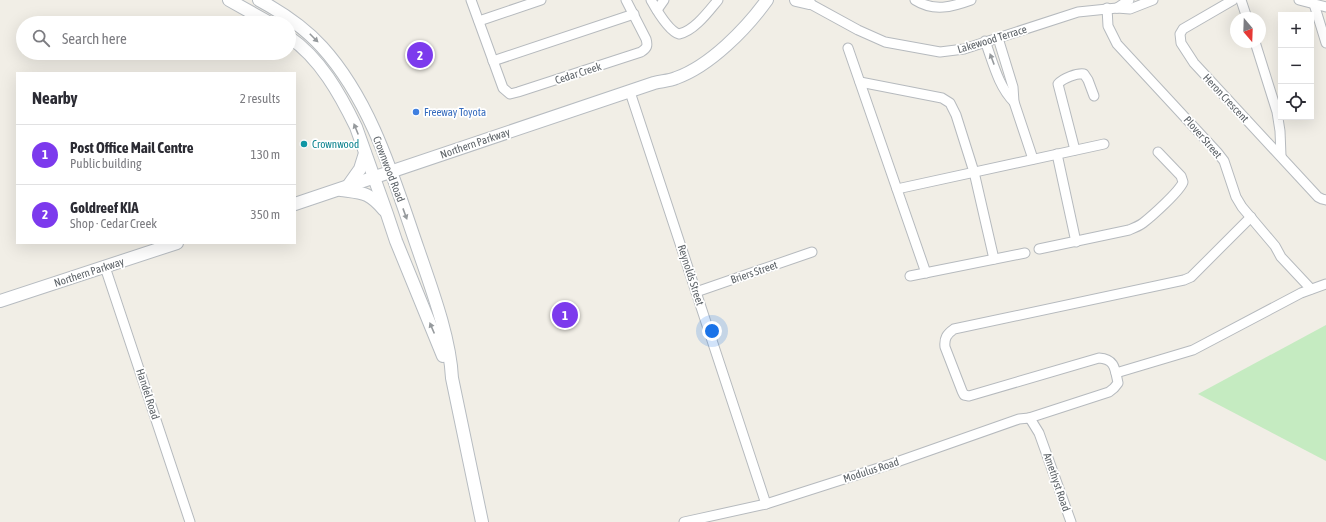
<!DOCTYPE html>
<meta charset="utf-8">
<style>
:root{--surface:#fff;--page:#f7f7f7;--text:#2b2b33;--muted:#7c7c81;--line:#e1e1e2;--accent:#7c3aed}
body{margin:0;font-family:"Asap Condensed",sans-serif;background:var(--page);color:var(--text)}
.controls{position:absolute;right:12px;top:12px;display:grid;overflow:hidden;border-radius:0px;box-shadow:0 4px 16px #0002}
.controls button{width:36px;height:36px;display:grid;place-items:center;padding:0;border:0;border-bottom:1px solid var(--line);background:var(--surface);color:var(--text);font:20px sans-serif}
.compass{position:absolute;left:1230px;top:12px;width:36px;height:36px;border-radius:50%;background:var(--surface);box-shadow:0 4px 16px #0002;rotate:161deg}
.you{position:absolute;left:712px;top:331px;width:14px;height:14px;margin:-10px;border:3px solid #fff;border-radius:50%;background:#1a73e8;box-shadow:0 0 0 6px #1a73e833}
.badge{display:grid;place-items:center;width:26px;height:26px;border-radius:50%;background:var(--accent);color:#fff;font-size:13px;font-weight:700}
.pin{position:absolute;translate:-50% -50%;border:2px solid #fff;box-shadow:0 1px 4px #0006}
.list{margin:0;padding:0;list-style:none}
h2{display:flex;justify-content:space-between;align-items:center;height:52px;margin:0;padding:0 16px;font-size:17px}
h2 small{font-size:13px;font-weight:400;color:var(--muted)}
.list li{display:grid;grid-template-columns:26px 1fr auto;gap:12px;align-items:center;box-sizing:border-box;height:60px;padding:0 16px;border-top:1px solid var(--line)}
.list b{display:block;font-size:15px;white-space:nowrap}
.list p{margin:0;font-size:13px;white-space:nowrap;color:var(--muted)}
.list em{font-size:13px;font-style:normal;color:var(--muted)}
.icon{flex:none;width:22px;height:22px;fill:none;stroke:currentColor;stroke-width:2;stroke-linecap:round;stroke-linejoin:round}
.map{position:relative;flex:none;width:1326px;height:522px;overflow:hidden}
.search{position:absolute;background:var(--surface);box-shadow:0 4px 16px #0002;left:16px;top:16px;width:280px;height:44px;display:flex;align-items:center;gap:10px;box-sizing:border-box;padding:0 14px;border-radius:22px;color:var(--muted);font-size:15px}
.panel{position:absolute;background:var(--surface);box-shadow:0 4px 16px #0002;left:16px;top:72px;width:280px;height:172px;border-radius:0px}
.map>svg:first-child{display:block}
</style>
<div class="map">
<svg width="1326" height="522" viewBox="0 0 1326 522">
<rect width="100%" height="100%" fill="#f1eee6"/>
<path fill="#c5ebc1" d="M1326,325V461L1198,394Z"/>
<g fill="none" stroke-linecap="round" stroke-linejoin="round">
<defs>
<g id="street">
<path d="M471,0L503,88L510,94L518,92L641,52C647,48 648,46 646,39L626,0"/>
<path d="M651,0C656,9 669,31 679,34C694,31 708,12 718,0"/>
<path d="M915,0C934,12 952,7 971,0"/>
<path d="M1233,0L1183,29L1180,34L1181,43L1194,63L1318,197L1322,199L1326,200"/>
<path d="M1241,0L1247,18"/>
<path d="M1299,0L1326,7"/>
<path d="M805,1L858,30L885,42L940,52L964,49L1078,12L1117,8L1130,9L1153,0"/>
<path d="M1314,4L1326,43"/>
<path d="M1107,8L1108,26L1117,44L1217,152L1224,161L1236,197L1242,207L1275,246L1281,257L1311,289"/>
<path d="M1117,8L1129,0"/>
<path d="M657,10L664,0"/>
<path d="M479,21L541,0"/>
<path d="M998,38L1013,87L1014,102L1033,159"/>
<path d="M985,41C993,62 998,86 1014,102"/>
<path d="M1255,42L1277,112L1280,131L1281,156"/>
<path d="M848,48L926,273"/>
<path d="M493,61L634,14"/>
<path d="M860,82L942,98L950,103L956,115L974,172L994,259"/>
<path d="M630,92L766,504"/>
<path d="M1075,150L1058,84C1063,78 1077,73 1084,74L1088,80L1094,96"/>
<path d="M1057,154L1076,242"/>
<path d="M897,189L1104,144"/>
<path d="M1039,249L1129,230C1134,228 1139,226 1143,223C1152,216 1180,191 1183,182L1181,176L1158,152"/>
<path d="M105,267L190,522"/>
<path d="M910,276L1025,253"/>
<path d="M696,292L812,252"/>
<path d="M1116,373L1193,350L1301,293L1326,284"/>
<path d="M1029,418L1109,392L1114,388L1118,383C1115,369 1115,359 1099,358L969,396L964,395L962,391L945,347C944,338 947,334 954,329L1184,280L1191,277L1251,217"/>
<path d="M684,522L766,504L891,464L1019,419L1029,418L1031,420L1039,433L1071,522"/>
</g>
<g id="secondary">
<path d="M229,0L270,23"/>
<path d="M259,0C283,13 304,27 322,47C372,102 394,180 418,249C431,287 450,337 452,378L482,522"/>
<path d="M796,0L809,3"/>
<path d="M289,37C320,58 340,94 356,127L387,214L396,241L443,356"/>
<path d="M348,186L360,169L365,153"/>
<path d="M341,190C363,193 369,192 384,210"/>
<path d="M295,204L654,83C661,81 669,81 676,78C710,66 746,29 767,0"/>
<path d="M0,301L177,243"/>
</g>
</defs>
<use href="#street" stroke="#b6babe" stroke-width="11"/>
<use href="#secondary" stroke="#b7bcc1" stroke-width="14"/>
<use href="#street" stroke="#fff" stroke-width="9"/>
<use href="#secondary" stroke="#fff" stroke-width="12"/>
</g>
<defs><path id="oneway-solid" d="M-6-.8H1V-3.2L6.5 0L1 3.2V.8H-6Z"/></defs>
<g fill="#969a9d">
<use href="#oneway-solid" transform="translate(314 38) rotate(45)"/>
<use href="#oneway-solid" transform="translate(992 59) rotate(-111)"/>
<use href="#oneway-solid" transform="translate(356 129) rotate(-112)"/>
<use href="#oneway-solid" transform="translate(405 214) rotate(70)"/>
<use href="#oneway-solid" transform="translate(432 328) rotate(-113)"/>
</g>
<circle fill="#3f7fe0" stroke="#fff" stroke-width="1.5" cx="416" cy="112" r="4"/>
<circle fill="#0f9aa8" stroke="#fff" stroke-width="1.5" cx="304" cy="144" r="4"/>
<g text-anchor="middle" stroke-width="3.5" stroke-linejoin="round" paint-order="stroke">
<g font-size="11" fill="#5d6368" stroke="#fff">
<text transform="translate(992 39) rotate(-17)" y="4">Lakewood Terrace</text>
<text transform="translate(578 73) rotate(-18)" y="4">Cedar Creek</text>
<text transform="translate(1226 98) rotate(47)" y="4">Heron Crescent</text>
<text transform="translate(1203 137) rotate(49)" y="4">Plover Street</text>
<text transform="translate(475 143) rotate(-19)" y="4">Northern Parkway</text>
<text transform="translate(389 169) rotate(69)" y="4">Crownwood Road</text>
<text transform="translate(89 272) rotate(-18)" y="4">Northern Parkway</text>
<text transform="translate(754 272) rotate(-19)" y="4">Briers Street</text>
<text transform="translate(691 275) rotate(72)" y="4">Reynolds Street</text>
<text transform="translate(148 394) rotate(72)" y="4">Handel Road</text>
<text transform="translate(871 470) rotate(-18)" y="4">Modulus Road</text>
<text transform="translate(1057 482) rotate(71)" y="4">Amethyst Road</text>
</g>
<g font-size="11" fill="#366cbe" stroke="#fff" text-anchor="start">
<text x="424" y="116">Freeway Toyota</text>
</g>
<g font-size="11" fill="#0d838f" stroke="#fff" text-anchor="start">
<text x="312" y="148">Crownwood</text>
</g>
</g>
</svg>
<div class="controls">
<button>+</button>
<button>−</button>
<button><svg class="icon" aria-label="locate" viewBox="0 0 24 24"><circle cx="12" cy="12" r="6"/><path d="M12 2v4M12 18v4M2 12h4M18 12h4"/></svg></button>
</div>
<svg class="compass" viewBox="-18 -18 36 36"><path d="M0-13l5 13h-10z" fill="#e53935"/><path d="M0 13l5-13h-10z" fill="#7c7c81"/></svg>
<div class="you"></div>
<div class="pin badge" style="left:565px;top:315px">1</div>
<div class="pin badge" style="left:420px;top:55px">2</div>
<div class="search"><svg class="icon" aria-label="search" viewBox="0 0 24 24"><circle cx="10" cy="10" r="6"/><path d="M15 15l6 6"/></svg>Search here</div>
<section class="panel">
<h2>Nearby<small>2 results</small></h2>
<ul class="list">
<li><span class="badge">1</span><div><b>Post Office Mail Centre</b><p>Public building</p></div><em>130 m</em></li>
<li><span class="badge">2</span><div><b>Goldreef KIA</b><p>Shop · Cedar Creek</p></div><em>350 m</em></li>
</ul>
</section>
</div>
